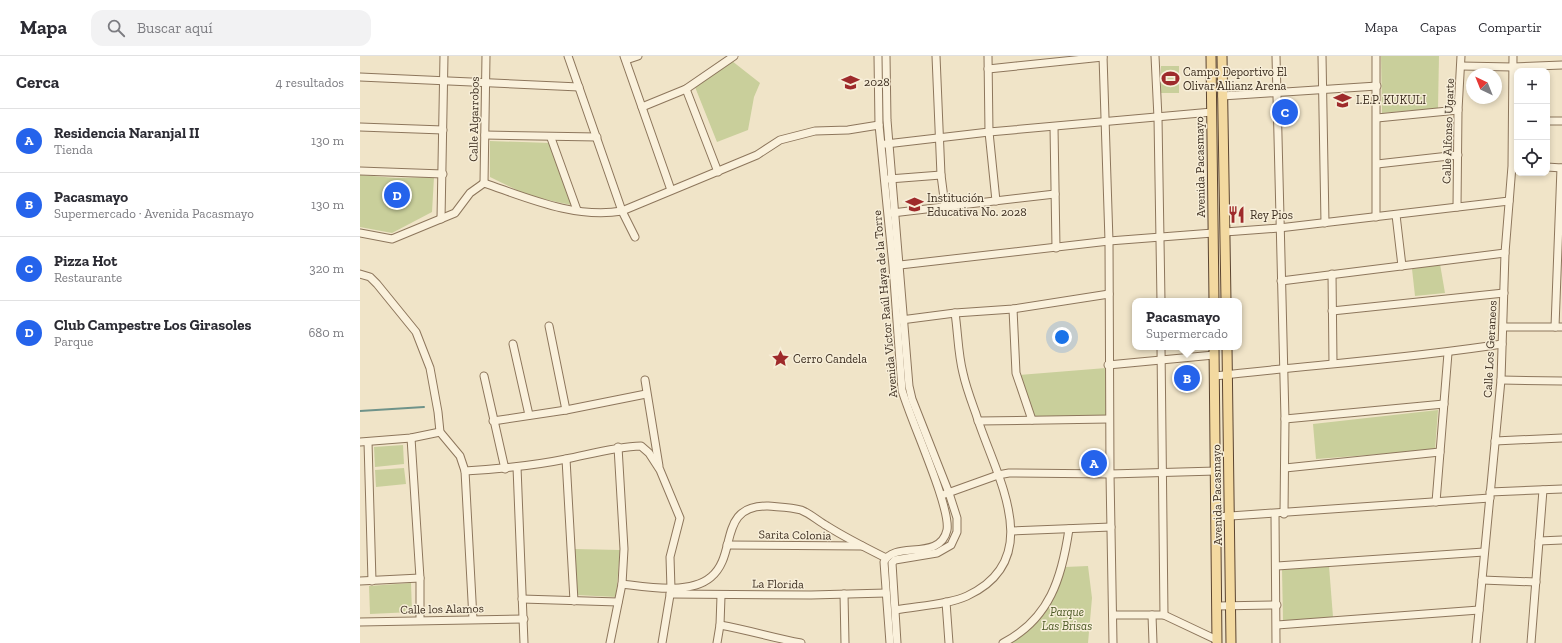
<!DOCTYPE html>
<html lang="es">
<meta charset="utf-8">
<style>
:root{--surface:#fff;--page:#f2f2f3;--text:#2b2b33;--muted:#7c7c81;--line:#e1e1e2;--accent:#2563eb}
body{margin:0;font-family:"Zilla Slab",serif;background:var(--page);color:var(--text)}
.controls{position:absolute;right:12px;top:12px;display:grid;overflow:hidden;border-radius:8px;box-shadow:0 2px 6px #0003}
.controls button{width:36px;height:36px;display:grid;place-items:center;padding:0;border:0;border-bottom:1px solid var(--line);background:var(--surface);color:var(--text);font:20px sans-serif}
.compass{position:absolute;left:1106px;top:12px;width:36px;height:36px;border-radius:50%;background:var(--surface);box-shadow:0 2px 6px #0003;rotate:317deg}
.you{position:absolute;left:702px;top:281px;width:14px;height:14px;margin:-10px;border:3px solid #fff;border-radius:50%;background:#1a73e8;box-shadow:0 0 0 6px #1a73e833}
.badge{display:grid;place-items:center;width:26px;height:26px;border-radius:50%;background:var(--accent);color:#fff;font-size:13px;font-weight:700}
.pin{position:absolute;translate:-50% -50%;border:2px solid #fff;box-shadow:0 1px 4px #0006}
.popup{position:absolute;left:772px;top:242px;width:110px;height:52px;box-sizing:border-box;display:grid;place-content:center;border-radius:8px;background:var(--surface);filter:drop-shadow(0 1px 3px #0005);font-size:13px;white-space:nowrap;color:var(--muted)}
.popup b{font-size:15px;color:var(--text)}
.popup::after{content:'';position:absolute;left:50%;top:100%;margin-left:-8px;border:8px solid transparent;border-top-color:var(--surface)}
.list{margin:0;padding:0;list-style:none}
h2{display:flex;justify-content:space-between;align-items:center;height:52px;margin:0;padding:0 16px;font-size:17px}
h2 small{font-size:13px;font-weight:400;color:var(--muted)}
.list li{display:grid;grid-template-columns:26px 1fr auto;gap:12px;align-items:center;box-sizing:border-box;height:64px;padding:0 16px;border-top:1px solid var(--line)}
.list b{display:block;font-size:15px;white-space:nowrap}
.list p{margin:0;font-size:13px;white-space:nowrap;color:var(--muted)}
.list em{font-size:13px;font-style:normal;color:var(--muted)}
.icon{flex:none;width:22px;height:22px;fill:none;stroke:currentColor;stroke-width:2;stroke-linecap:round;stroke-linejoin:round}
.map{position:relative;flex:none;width:1202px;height:587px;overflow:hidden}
header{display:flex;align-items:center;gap:24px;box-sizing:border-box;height:56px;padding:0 20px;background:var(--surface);border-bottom:1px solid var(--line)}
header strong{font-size:19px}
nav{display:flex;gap:22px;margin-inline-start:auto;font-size:14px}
.search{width:280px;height:36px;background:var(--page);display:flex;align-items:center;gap:10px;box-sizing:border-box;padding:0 14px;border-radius:12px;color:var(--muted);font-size:15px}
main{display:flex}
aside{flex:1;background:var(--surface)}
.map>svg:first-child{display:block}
</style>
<header>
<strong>Mapa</strong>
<div class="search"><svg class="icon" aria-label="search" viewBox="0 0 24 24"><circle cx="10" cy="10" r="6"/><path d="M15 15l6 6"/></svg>Buscar aquí</div>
<nav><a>Mapa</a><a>Capas</a><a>Compartir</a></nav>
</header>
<main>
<aside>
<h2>Cerca<small>4 resultados</small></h2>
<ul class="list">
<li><span class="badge">A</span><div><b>Residencia Naranjal II</b><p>Tienda</p></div><em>130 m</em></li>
<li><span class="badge">B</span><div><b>Pacasmayo</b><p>Supermercado · Avenida Pacasmayo</p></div><em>130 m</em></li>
<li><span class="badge">C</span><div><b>Pizza Hot</b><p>Restaurante</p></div><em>320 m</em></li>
<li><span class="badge">D</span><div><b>Club Campestre Los Girasoles</b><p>Parque</p></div><em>680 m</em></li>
</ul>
</aside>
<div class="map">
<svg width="1202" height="587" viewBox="0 0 1202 587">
<rect width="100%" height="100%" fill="#f0e4c8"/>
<g fill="#c9cf9b">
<path d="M1021,0H1079L1078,52L1022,57Z"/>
<path d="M372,5L400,27L394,41L388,74L357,86L335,31Z"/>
<rect x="801" y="10" width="18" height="27"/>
<path d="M130,85L190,87L211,149L169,140L130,121Z"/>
<path d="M0,119L36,122L74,121L72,156L32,177L0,171Z"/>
<path d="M1080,208L1085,237L1055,240L1052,213Z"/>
<path d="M746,312L747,361H673L659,319Z"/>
<path d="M1078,354L1075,394L956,403L953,368Z"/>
<path d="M43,389L44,408L15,411L14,391Z"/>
<path d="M44,412L46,428L16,431L15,414Z"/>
<path d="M214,493L260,494L256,541L216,539Z"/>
<path d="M728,510L732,542L728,587H649C678,560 693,550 705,511Z"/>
<path d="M969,510L973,561L923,565L922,513Z"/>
<path d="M51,527L52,556L10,558L9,530Z"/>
</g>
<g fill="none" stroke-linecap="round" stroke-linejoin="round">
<path stroke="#6f938a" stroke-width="2" d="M0,355L64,351"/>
<defs>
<g id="minor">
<path d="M208,0L262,155L275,181"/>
<path d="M264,0L311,134"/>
<path d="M518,0L519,69L533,210L542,334C550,363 591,451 587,474C580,506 534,484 524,506L530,587"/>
<path d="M526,0L527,64L549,330L552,343L589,437L597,462V476L591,489L577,497L535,504L532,507L537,587"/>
<path d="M576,0L581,119L585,150"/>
<path d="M628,0L629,76L636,145"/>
<path d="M743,0L749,185L750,418L753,587"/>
<path d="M795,0L798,62L801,245"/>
<path d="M916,0L925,363L924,458"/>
<path d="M962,0L965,167"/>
<path d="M1016,0V161"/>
<path d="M266,4L278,0"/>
<path d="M1101,10L1153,11L1202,9"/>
<path d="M628,13L743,1"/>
<path d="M0,21L219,31"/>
<path d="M326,33L358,116"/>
<path d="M862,40L1017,30"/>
<path d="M282,51L326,33L374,0"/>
<path d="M1017,62L1098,54"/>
<path d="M1187,65H1202"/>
<path d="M0,71L83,74"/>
<path d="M694,71L696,192"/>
<path d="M125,79L237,81"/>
<path d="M191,82L217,154"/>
<path d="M526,88L629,76L852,56"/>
<path d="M1017,108L1098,99"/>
<path d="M1187,111L1202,112"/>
<path d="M0,115L83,118"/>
<path d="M529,123L581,119"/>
<path d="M124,127L126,0"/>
<path d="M1097,151L1098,54L1101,0"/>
<path d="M532,157L695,138"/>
<path d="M1036,159L1042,210"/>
<path d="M81,163L84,0"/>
<path d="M865,176L919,172L1149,145"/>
<path d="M0,177L32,183L95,157L110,137L124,127C168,142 215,163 262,155L397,99L420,84L455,75L488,74L519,69"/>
<path d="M540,209L749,185L853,177"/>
<path d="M0,218L10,221L17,228L56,276L70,312L78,356L80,376L100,400L105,415L113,563"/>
<path d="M972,218L973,307"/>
<path d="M921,225L1145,197"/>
<path d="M653,253L656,317L672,364"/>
<path d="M972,255L1144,237"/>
<path d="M541,264L595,257L653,253L749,238"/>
<path d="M189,270L206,354"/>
<path d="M1143,271H1202"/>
<path d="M1195,271L1201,112"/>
<path d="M153,288L169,359"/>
<path d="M801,291L804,559"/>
<path d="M748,309L854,299"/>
<path d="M124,320L145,413"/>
<path d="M855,320C950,309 1047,303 1142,288"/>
<path d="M285,324L299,410"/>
<path d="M1141,324L1202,325"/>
<path d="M925,363L1084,348"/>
<path d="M133,365L206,354L286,338"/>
<path d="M618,365L749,363"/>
<path d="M51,382L60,522V564"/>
<path d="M1135,385L1202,382"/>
<path d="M0,386L51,382L80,376"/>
<path d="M8,386L12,525"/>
<path d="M206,403L214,545"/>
<path d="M157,411L164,587"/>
<path d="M925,412L1080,396"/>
<path d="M105,415C139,413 172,410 206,403C231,398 255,391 281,390L289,397L300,414L320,462L310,501L311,533L302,587"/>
<path d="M1130,436L1202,433"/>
<path d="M585,438L638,419L649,417L750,418L856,415"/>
<path d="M1076,446L1088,297"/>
<path d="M915,458L916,587"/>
<path d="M856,461L1130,442"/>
<path d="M652,475L751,471"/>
<path d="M1179,485L1202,484"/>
<path d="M367,489L502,490"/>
<path d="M917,510L1124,496"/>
<path d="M1122,524L1176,526"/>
<path d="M0,525L60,522"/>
<path d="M262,528C287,531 330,539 351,521C378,499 357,449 408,450C418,451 431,451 441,454C451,458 458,465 467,470C486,482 506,492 526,502"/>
<path d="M310,538L451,539L526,537"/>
<path d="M484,538L485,587"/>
<path d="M162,543L258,546"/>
<path d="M586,546L589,587"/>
<path d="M857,550L917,549"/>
<path d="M536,554C557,550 587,549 607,540C689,502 634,417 616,358C611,344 606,331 603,317C598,298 598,277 595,257"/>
<path d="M753,559H804L857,584"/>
<path d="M792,559L793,587"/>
<path d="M0,566L164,563"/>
<path d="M360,569C388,574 414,582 441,587"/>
<path d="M917,569L1119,554"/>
<path d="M250,587L262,528L264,493L258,391"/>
<path d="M357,587L360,569L361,540"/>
<path d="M643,587C690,563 702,521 709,473"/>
<path d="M1116,587L1141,324L1145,197L1152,110L1153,0"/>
<path d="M1171,587L1183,434"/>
</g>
<g id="major">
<path d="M851,0L854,245"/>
<path d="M862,0L866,245"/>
<path d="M854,291L857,587"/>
<path d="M867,291L871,587"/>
</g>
</defs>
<use href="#minor" stroke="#8d765c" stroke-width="9"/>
<use href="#major" stroke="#5b4430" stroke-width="11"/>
<use href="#minor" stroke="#faf1dc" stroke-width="7"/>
<use href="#major" stroke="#f3d9a0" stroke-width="9"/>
</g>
<defs>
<symbol id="stadium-bare" viewBox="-9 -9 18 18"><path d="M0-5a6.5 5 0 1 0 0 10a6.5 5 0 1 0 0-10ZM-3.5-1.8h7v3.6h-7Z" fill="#9e2a2b" stroke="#f7eed8" stroke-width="2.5" paint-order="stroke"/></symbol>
<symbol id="school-bare" viewBox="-9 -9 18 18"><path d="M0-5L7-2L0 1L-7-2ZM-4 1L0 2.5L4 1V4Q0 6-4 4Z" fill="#9e2a2b" stroke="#f7eed8" stroke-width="2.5" paint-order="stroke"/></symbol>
<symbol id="restaurant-bare" viewBox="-9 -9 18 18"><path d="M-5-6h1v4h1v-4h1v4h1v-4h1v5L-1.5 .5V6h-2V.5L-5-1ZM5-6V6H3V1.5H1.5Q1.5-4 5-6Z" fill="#9e2a2b" stroke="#f7eed8" stroke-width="2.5" paint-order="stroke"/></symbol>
<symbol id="sight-bare" viewBox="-9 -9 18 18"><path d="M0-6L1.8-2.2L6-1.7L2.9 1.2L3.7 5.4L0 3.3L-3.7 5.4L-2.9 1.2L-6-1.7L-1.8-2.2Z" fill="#9e2a2b" stroke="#f7eed8" stroke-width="2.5" paint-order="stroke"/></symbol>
</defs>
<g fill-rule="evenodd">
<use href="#stadium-bare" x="798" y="10" width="25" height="25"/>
<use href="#school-bare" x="478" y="14" width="25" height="25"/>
<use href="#school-bare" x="970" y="32" width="25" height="25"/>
<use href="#school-bare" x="542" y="136" width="25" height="25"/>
<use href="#restaurant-bare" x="864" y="146" width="25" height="25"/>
<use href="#sight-bare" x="408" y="290" width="25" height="25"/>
</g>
<g text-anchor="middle" stroke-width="3" stroke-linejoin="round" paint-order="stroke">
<g font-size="12" fill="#3d2e20" stroke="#f7eed8" text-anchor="start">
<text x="823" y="20">Campo Deportivo El<tspan x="823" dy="14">Olivar Allianz Arena</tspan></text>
<text x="504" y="30">2028</text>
<text x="996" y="48">I.E.P. KUKULI</text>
<text x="567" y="146">Institución<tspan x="567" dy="14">Educativa No. 2028</tspan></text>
<text x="890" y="163">Rey Pios</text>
<text x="433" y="307">Cerro Candela</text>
</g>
<g font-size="12" fill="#3d2e20" stroke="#f7eed8">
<text transform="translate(114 63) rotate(-89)" y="4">Calle Algarrobos</text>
<text transform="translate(1088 75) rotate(-88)" y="4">Calle Alfonso Ugarte</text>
<text transform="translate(840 111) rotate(-91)" y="4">Avenida Pacasmayo</text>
<text transform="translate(525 248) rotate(-95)" y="4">Avenida Víctor Raúl Haya de la Torre</text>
<text transform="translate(1130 293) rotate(-87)" y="4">Calle Los Geraneos</text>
<text transform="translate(857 439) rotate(-91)" y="4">Avenida Pacasmayo</text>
<text transform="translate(435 479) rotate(1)" y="4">Sarita Colonia</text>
<text transform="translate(418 528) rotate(1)" y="4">La Florida</text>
<text transform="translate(82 553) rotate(-1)" y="4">Calle los Alamos</text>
</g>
<g font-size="12" font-style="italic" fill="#4d5a26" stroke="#f7eed8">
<text x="707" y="560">Parque<tspan x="707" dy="14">Las Brisas</tspan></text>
</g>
</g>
</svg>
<div class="controls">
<button>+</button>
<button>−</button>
<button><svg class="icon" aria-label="locate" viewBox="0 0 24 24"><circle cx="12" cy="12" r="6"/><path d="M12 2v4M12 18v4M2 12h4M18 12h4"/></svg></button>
</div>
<svg class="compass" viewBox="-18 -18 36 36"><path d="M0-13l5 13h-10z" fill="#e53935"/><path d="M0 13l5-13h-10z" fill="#7c7c81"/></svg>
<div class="you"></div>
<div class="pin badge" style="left:734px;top:407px">A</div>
<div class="pin badge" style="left:827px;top:322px">B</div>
<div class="popup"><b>Pacasmayo</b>Supermercado</div>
<div class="pin badge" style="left:925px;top:56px">C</div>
<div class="pin badge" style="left:37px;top:139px">D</div>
</div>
</main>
